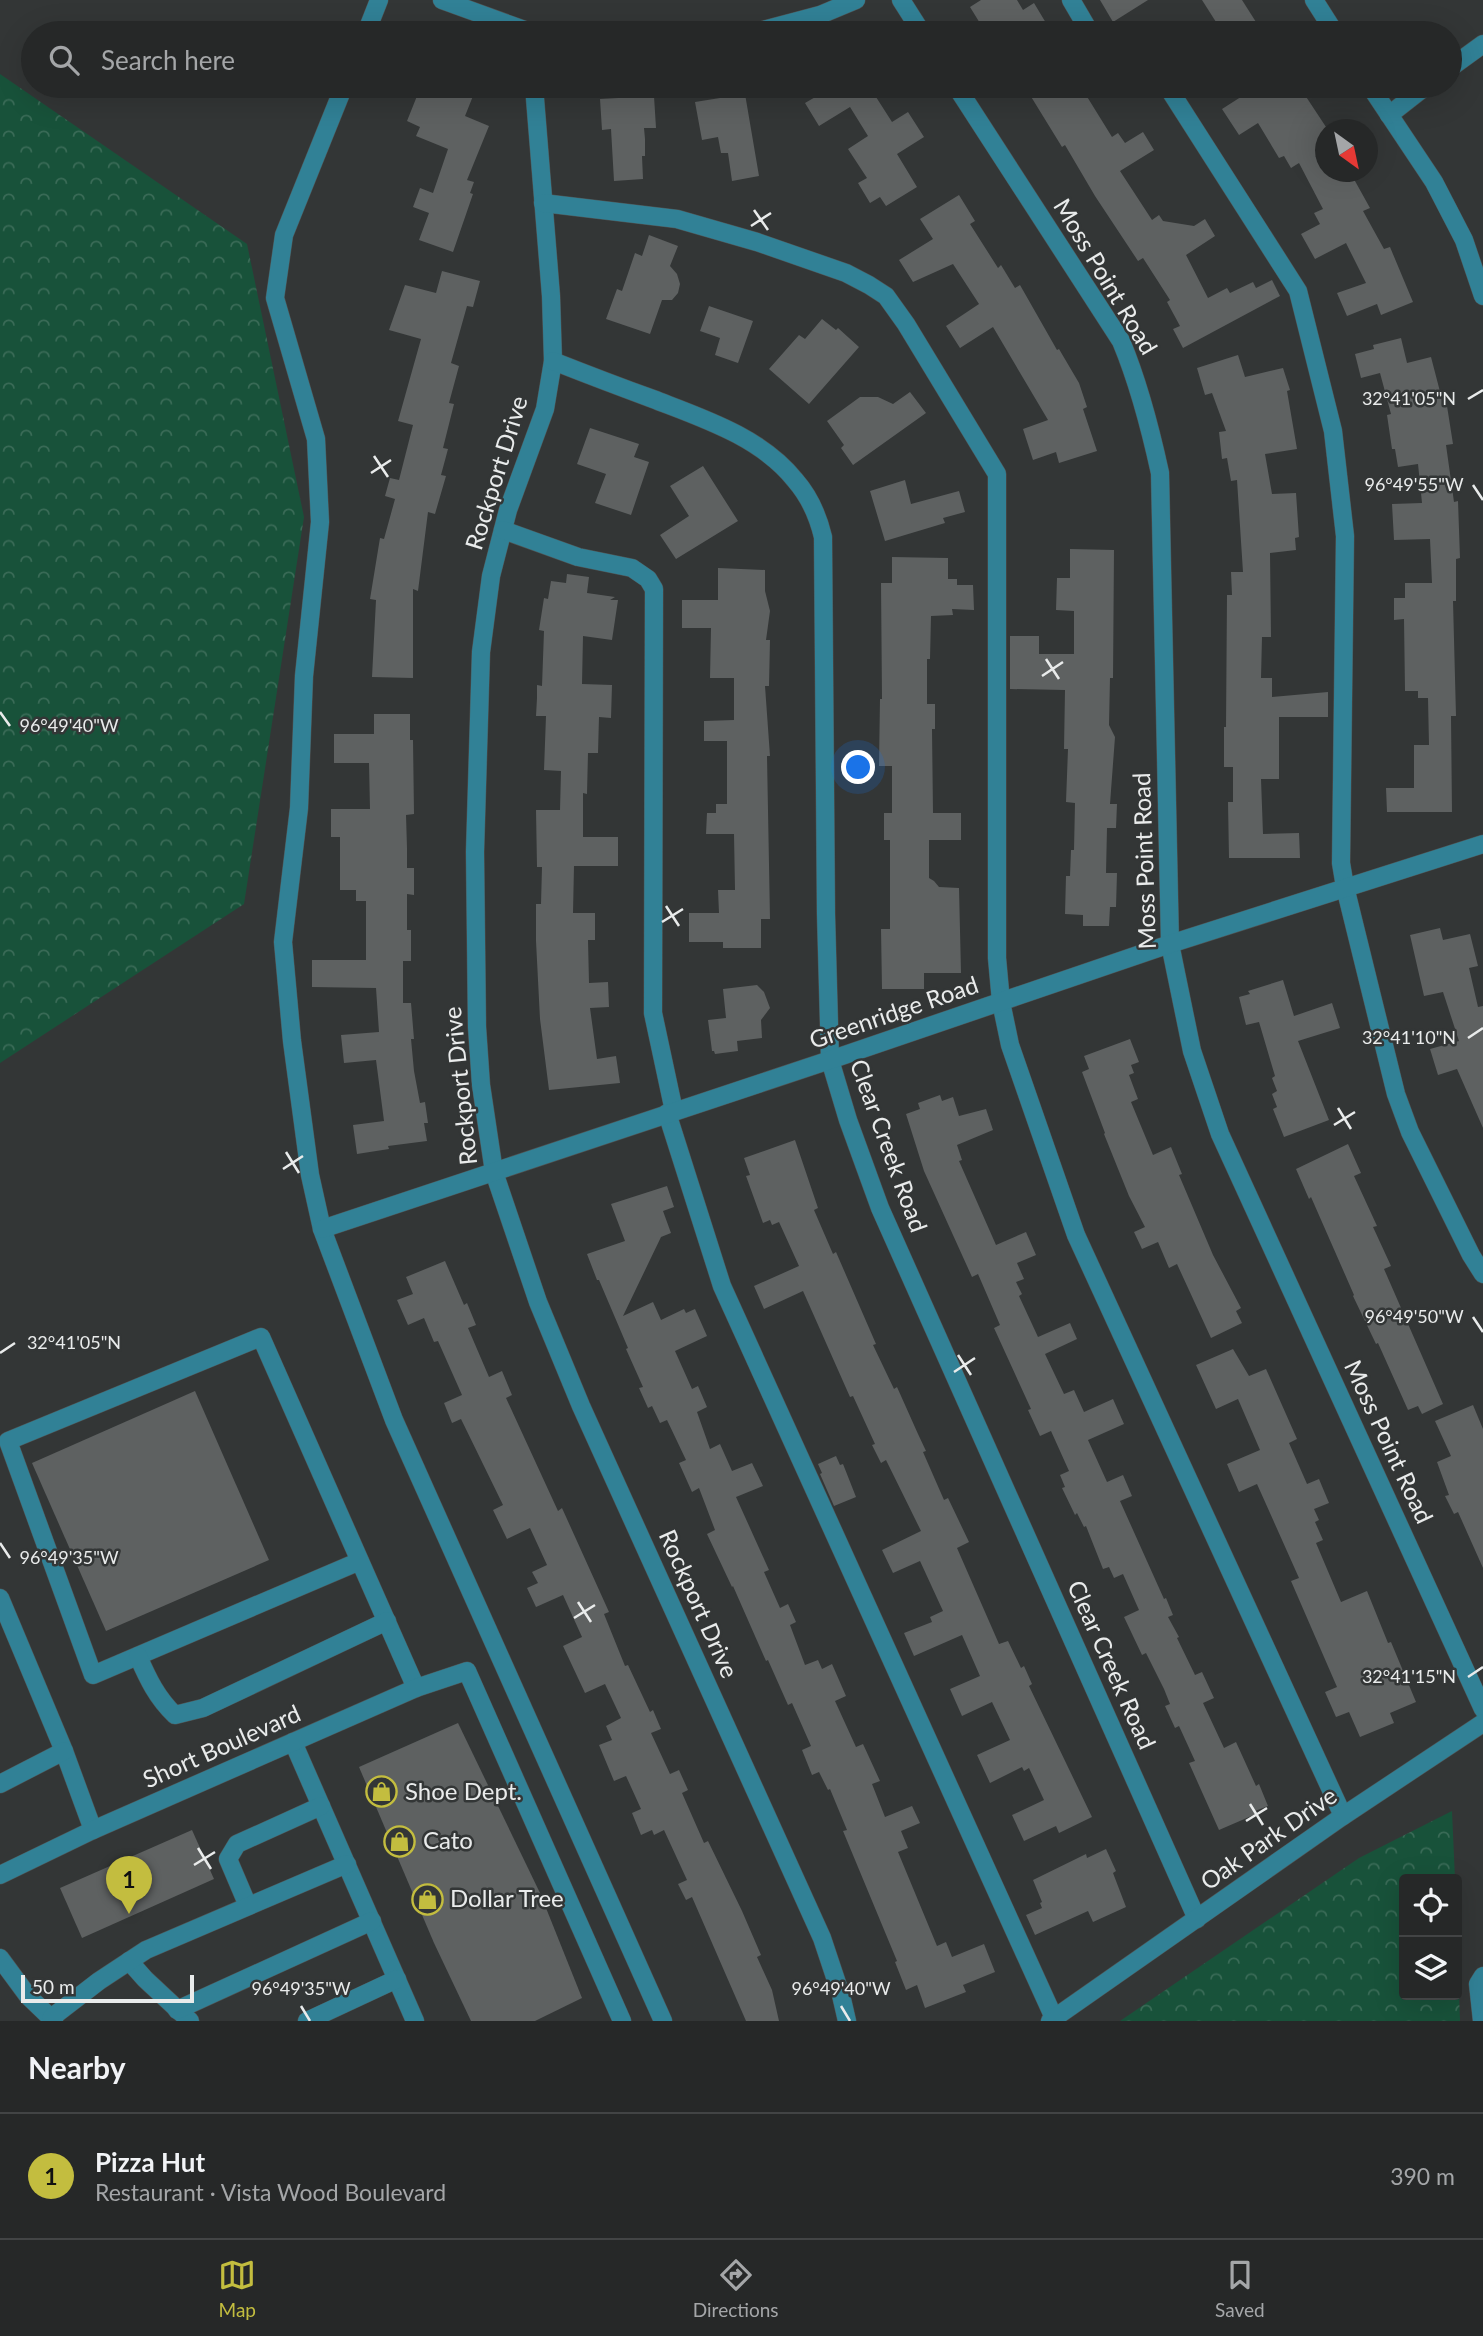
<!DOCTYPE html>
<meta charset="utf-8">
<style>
:root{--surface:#262828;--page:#323434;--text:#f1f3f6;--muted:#a4a6a8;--line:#424445;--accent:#c3bd3f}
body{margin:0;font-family:Lato,sans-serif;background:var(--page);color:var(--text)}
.controls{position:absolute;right:21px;bottom:21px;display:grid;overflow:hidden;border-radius:7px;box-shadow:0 7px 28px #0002}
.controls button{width:63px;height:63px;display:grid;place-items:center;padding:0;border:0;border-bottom:2px solid var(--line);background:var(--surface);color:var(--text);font:35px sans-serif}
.compass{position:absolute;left:1315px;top:119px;width:63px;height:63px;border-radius:50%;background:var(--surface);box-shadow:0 7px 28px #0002;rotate:147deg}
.scale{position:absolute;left:21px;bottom:18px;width:173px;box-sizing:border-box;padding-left:7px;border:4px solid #e9ebeb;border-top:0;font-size:19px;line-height:24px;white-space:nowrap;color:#e9ebeb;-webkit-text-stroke:5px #333636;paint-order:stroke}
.you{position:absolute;left:859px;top:768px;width:24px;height:24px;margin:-18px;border:5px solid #fff;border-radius:50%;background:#1a73e8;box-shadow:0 0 0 10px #1a73e833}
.badge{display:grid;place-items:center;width:46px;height:46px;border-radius:50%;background:var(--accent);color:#111;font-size:23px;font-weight:700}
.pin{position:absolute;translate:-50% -58px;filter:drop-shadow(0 2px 4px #0008)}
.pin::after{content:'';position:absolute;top:37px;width:24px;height:21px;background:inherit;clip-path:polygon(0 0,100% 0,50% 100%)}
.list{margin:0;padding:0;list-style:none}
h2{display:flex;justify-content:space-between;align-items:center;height:91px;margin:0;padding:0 28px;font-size:30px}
h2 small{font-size:23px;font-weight:400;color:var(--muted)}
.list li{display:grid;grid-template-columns:46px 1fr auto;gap:21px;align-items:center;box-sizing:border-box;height:126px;padding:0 28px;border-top:2px solid var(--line)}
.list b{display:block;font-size:26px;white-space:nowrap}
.list p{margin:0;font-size:23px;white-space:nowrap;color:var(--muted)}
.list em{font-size:23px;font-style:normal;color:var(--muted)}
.icon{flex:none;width:38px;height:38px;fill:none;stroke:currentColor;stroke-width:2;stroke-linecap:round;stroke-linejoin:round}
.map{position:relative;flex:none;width:1483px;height:2021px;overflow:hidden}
.search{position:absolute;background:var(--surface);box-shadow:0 7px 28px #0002;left:21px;right:21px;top:21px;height:77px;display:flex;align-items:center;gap:18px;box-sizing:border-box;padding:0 24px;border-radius:38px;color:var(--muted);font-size:26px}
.sheet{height:217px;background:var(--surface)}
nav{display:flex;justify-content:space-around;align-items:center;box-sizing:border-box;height:98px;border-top:2px solid var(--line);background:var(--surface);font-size:19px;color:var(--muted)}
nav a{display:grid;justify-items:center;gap:4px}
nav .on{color:var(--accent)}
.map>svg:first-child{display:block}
</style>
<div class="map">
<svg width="1483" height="2021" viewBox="0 0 1483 2021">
<defs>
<pattern id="forest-crowns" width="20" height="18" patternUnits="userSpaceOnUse" patternTransform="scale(1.75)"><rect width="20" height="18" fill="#18523a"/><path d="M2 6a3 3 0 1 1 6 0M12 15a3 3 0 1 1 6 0" fill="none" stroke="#3a6b57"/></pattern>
</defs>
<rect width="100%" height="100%" fill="#333636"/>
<g fill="url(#forest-crowns)">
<path d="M0,74L247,244L304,517L244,904L0,1063Z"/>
<path d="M1452,1811L1455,1879H1404V1995H1457V1936L1460,2021H1120L1359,1858Z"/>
</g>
<g fill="#5e6161">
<path d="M981,0H1017L1023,10L1034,3L1046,23L1029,33H986L970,7Z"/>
<path d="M1100,0H1148L1113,22Z"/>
<path d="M1202,0H1242L1263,33H1223Z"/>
<path d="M421,86H477L465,116L489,126L467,180L474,182L470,193L473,194L453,252L419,240L429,213L413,207L420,188L433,193L448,149L416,136L420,127L407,121Z"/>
<path d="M810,86H869L892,122L908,112L924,137L897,154L917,187L886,206L880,197L870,203L858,183L867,178L848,149L868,136L850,107L819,126L805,103L817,96Z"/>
<path d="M1045,86H1073L1081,98L1086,95L1112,137L1118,133L1125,143L1143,132L1154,150L1120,171L1152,220L1159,215L1163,221L1194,226L1205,219L1215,236L1186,255L1208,298L1227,288L1230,293L1253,282L1256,288L1272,280L1280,296L1183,348L1173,329L1180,326L1167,302L1170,300L1143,258L1138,261L1095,196L1065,145L1062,147L1030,95Z"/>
<path d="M1258,86H1299L1326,127V172H1350L1370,208L1363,211L1384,249L1390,247L1413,302L1381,315L1377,304L1347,316L1337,293L1366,283L1346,243L1315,259L1301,234L1320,224L1314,213L1323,209L1299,163L1291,168L1284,156L1279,158L1258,123L1239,135L1222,109Z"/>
<path d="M744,88L759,176L732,181L728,153H721L718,137L702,140L695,102L720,98L719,92Z"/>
<path d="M654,96L656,128H644L645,139V156H642L643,179L614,181L611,129L602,130L600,99Z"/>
<path d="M959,195L975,221L970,224L998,268L1001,265L1015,288L1020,285L1057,350L1059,349L1079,383L1087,407L1083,409L1097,451L1059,463L1056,452L1033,460L1023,429L1048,420L993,327L960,348L946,326L979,304L953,264L913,282L899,260L933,239L920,219Z"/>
<path d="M649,235L678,246L670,266L677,274L680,284L678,293L672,300H662L650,334L606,319L617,289L622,291L635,253L642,256Z"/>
<path d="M442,271L480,281L473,307L467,306L451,363L459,366L449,403L454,404L443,448L448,449L441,475L446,476L435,514L428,512L418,591L413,589V678L372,677L376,600L370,599L380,538L384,539L395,499L385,496L390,478L399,480L413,425L398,421L421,339L389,330L405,285L436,293Z"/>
<path d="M709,306L753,321L738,363L715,355L720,338L700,331Z"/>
<path d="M822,319L836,330L838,328L859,347L809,404L769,369L799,335L805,339Z"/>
<path d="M1401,338L1407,363L1431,357L1444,407L1447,406L1453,444L1446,445L1454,502L1458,501L1460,558L1456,559V601H1453L1456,716H1451L1452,812H1387L1386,788H1414V745H1429L1428,698H1418V691H1405L1404,619L1394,620V598H1405V583H1432L1430,539L1394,540L1392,504L1422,503L1418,464L1398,467L1395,449H1392L1387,415L1391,414L1380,373L1361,378L1355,354L1374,349L1373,345Z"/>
<path d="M1238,355L1245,377L1283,368L1290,390L1287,391L1297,449L1265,454L1272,494L1296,493L1299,537L1295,538L1296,550L1270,553L1271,637H1262L1261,678H1272V697L1328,692V717H1279V779H1261L1263,834L1299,833L1300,858H1229L1228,802H1233V767H1224V727H1226L1227,595H1232L1231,572H1243L1237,480L1231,481L1227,458L1222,459L1219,432L1226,431L1212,393L1205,395L1197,368Z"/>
<path d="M910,392L926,413L853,465L841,448L844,445L827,421L860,397H878L893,404Z"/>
<path d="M590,428L639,444L634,457L649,462L631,515L595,503L606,474L577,464Z"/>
<path d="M703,466L738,521L676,559L660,535L689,516L670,486Z"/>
<path d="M905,480L911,504L959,491L965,512L943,518L945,523L885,541L870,491Z"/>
<path d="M1070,549L1114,550L1113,678H1110L1109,725L1115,737L1110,804H1117L1116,828H1107L1106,873H1117L1116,907H1110L1109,926H1083V915L1065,914L1066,876H1070L1071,850H1074L1075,803L1066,802L1068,749H1064L1065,690L1010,689V636H1039V654H1074V611L1056,610L1057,578H1070Z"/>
<path d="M892,557L948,558V579H957V585H973L974,610L952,609L953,615L931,616L930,659H927V704H935V729H932L933,813H961V840H929V878L934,881L939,887L959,888L961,973H924V989H882L881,929H890V840H884V813H892V766H879L880,699H882L881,583H892Z"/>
<path d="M718,568L765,570V591L770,611L766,640H770L769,686H765L770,756H767L770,919H761V948H723V942H689V913H719L718,890H735L734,834H706L707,813H716V804H727V741H704V721L734,720V678H710L711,628H682V600H718Z"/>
<path d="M567,574L589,577L587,593L615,597L610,600H618L612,640L583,636L582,684L612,685L611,718L599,717L598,753H588L587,794L583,793V837H618V866H574L573,913H595V940H588L589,983L608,982L609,1007L590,1008L597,1059L616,1056L620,1083L549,1090L540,1019L536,941V904H541L542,867H537L536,810H560L561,771L544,770L546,716H536L537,698V685L542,686L544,631L539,630L544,598L548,599L551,581L566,583Z"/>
<path d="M374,714H410V740H413L414,814L406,815L407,848V868H414V895L407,894V930H411V961H403V1003H411L414,1039H411L414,1071L420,1103L425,1102L428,1123H424L427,1141L388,1146L389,1149L357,1154L353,1125L384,1121L376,1060L344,1063L341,1035L379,1032L376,988L312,987V960H366V901H356V890H340V837H331V809H370L369,763H334V734H374Z"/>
<path d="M1440,928L1443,940L1470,934L1478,966L1469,968L1478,1007L1483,1006V1128L1457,1069L1438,1075L1430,1049L1459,1041L1443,992L1424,996L1410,935Z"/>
<path d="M1283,980L1294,1016L1332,1003L1340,1028L1298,1041L1329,1120L1284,1137L1273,1109L1277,1107L1272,1094L1277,1091L1272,1078L1275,1076L1259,1022L1246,1025L1239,997L1250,994L1248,991Z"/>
<path d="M757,985L764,992L770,1008L761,1020L762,1038L737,1041L738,1051L715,1054L714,1051H712L708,1020L726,1018L723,989Z"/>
<path d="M1130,1039L1139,1062L1131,1065L1134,1073L1129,1075L1138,1099L1131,1102L1153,1155L1171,1147L1182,1174L1179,1175L1213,1255L1241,1308L1236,1311L1242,1323L1211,1338L1177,1264L1169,1268L1158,1242L1142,1249L1134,1232L1145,1227L1129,1196L1104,1134L1105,1133L1082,1072L1089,1069L1084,1056Z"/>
<path d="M940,1095L942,1101L953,1097L959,1116L986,1109L993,1130L957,1145L962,1160L959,1161L996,1245L1026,1232L1036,1255L1017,1263L1024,1279L1016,1282L1022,1294L1019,1296L1038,1337L1070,1323L1077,1339L1045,1354L1064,1394L1074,1390L1084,1412L1113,1399L1124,1424L1088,1440L1107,1482L1123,1475L1132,1496L1120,1501L1164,1599L1166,1598L1173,1615L1168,1617L1179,1637L1177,1638L1195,1675L1202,1672L1214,1698L1203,1703L1224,1748L1236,1742L1256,1786L1259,1784L1268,1806L1255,1811L1256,1814L1219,1830L1189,1763L1195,1761L1179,1726L1175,1728L1165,1706L1170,1704L1164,1689L1146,1653L1142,1655L1124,1617L1139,1610L1123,1574L1114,1578L1109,1567L1103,1569L1086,1526L1084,1527L1077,1513L1075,1515L1062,1488L1065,1487L1060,1475L1069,1471L1051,1431L1040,1436L1028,1410L1031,1409L994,1328L1000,1325L978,1274L972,1277L924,1171L906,1114L920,1109L918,1103Z"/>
<path d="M795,1140L818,1208L814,1210L833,1254L836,1252L876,1344L873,1345L894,1389L897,1387L918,1434L926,1451L923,1452L944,1500L948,1498L969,1542L957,1548L999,1644L1008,1641L1021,1668L1024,1666L1032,1684L1029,1686L1092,1817L1059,1833L1056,1826L1024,1841L1012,1815L1044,1800L1029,1768L1024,1771L1022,1767L990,1783L977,1755L1010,1740L992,1702L962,1716L950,1689L980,1676L962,1635L914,1656L904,1633L932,1622L930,1617L943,1611L920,1561L893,1573L882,1550L921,1531L886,1460L881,1463L872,1445L875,1444L853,1396L850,1397L803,1291L764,1309L754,1286L799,1266L779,1222L772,1225L770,1220L763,1223L746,1176L750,1175L744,1158Z"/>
<path d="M1348,1144L1361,1173L1354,1176L1377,1226L1373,1227L1391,1266L1384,1269L1443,1404L1422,1414L1418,1406L1408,1410L1378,1343L1376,1344L1353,1296L1354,1295L1311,1197L1309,1199L1296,1169Z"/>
<path d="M667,1186L674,1207L663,1211L671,1233L661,1237L623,1316L653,1302L661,1320L684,1309L686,1313L695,1309L707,1336L675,1351L692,1389L698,1386L707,1407L697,1412L710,1449L720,1444L732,1471L752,1463L763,1486L736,1497L769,1570L764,1572L780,1608L788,1604L796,1622L790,1625L805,1665L818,1660L822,1669L832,1664L846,1696L835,1701L856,1747L863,1744L880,1781L872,1784L885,1817L912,1806L920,1823L901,1831L908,1848L898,1852L937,1946L946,1942L952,1957L984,1944L995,1972L963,1985L966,1992L925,2008L917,1985L906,1990L895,1962L897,1961L843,1831L847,1830L830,1789L828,1790L819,1772L812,1775L802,1750L811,1746L792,1703L788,1705L768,1660L766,1661L733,1586L732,1587L707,1534L715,1530L699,1488L692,1492L679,1463L686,1460L667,1420L660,1423L652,1406L648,1408L639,1388L643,1387L626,1349L628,1348L599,1280H597L587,1254L625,1241L611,1204Z"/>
<path d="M445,1261L464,1305L467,1303L476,1325L468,1328L489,1377L502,1371L512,1395L506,1398L558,1511L562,1508L609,1612L604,1614L625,1666L628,1665L650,1712L653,1710L661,1729L651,1733L670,1774L679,1770L688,1790L682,1793L704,1843L708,1841L742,1911L761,1955L757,1957L772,1990L779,2021H746L692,1897L686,1900L678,1884L687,1880L664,1830L654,1835L652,1830L641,1835L632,1813L641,1809L626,1776L614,1781L599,1745L612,1740L606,1726L621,1718L605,1684L585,1693L563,1646L582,1637L563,1595L536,1607L527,1588L538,1583L532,1572L547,1565L530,1528L507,1539L493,1510L503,1505L461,1419L452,1423L444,1403L462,1395L438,1341L434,1342L424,1318L408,1325L397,1300L413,1294L406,1277Z"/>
<path d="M1233,1349L1249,1376L1266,1369L1297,1439L1289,1443L1307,1484L1319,1479L1329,1503L1314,1509L1319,1520L1315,1522L1323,1540L1316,1543L1341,1602L1367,1591L1388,1643L1391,1642L1416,1702L1390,1713L1394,1723L1360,1737L1349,1712L1336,1717L1325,1692L1337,1687L1291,1581L1299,1578L1257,1484L1239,1492L1227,1464L1260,1450L1238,1399L1216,1409L1196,1365Z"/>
<path d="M195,1391L269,1560L106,1631L32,1463Z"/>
<path d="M1473,1405L1483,1429V1568L1458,1512L1454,1514L1445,1496L1449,1495L1437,1462L1451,1456L1435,1421Z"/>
<path d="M836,1456L840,1465L843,1464L856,1497L834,1506L820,1474L822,1473L818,1464Z"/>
<path d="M458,1723L540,1893L582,1998L535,2021H471L434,1943L359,1767Z"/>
<path d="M192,1830L214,1879L82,1938L60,1888Z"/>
<path d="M1106,1849L1116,1871L1113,1873L1126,1907L1093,1922L1088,1911L1035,1935L1026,1915L1042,1908L1040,1903L1042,1902L1033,1880L1086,1854L1087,1858Z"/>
</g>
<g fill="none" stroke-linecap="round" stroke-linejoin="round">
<defs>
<g id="minor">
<path d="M442,0L530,32L543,33"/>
<path d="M901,0L922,33"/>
<path d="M1071,0L1088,29L1097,33"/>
<path d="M1314,0L1335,33"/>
<path d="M366,33L379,0"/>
<path d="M752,33L820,15L856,0"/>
<path d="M1450,68L1483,44"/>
<path d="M344,86L284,235L275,298L316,439L320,522L304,676L299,808L283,942L292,1041L310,1175L322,1229L394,1420L663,2021"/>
<path d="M534,86L551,296L553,361L545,409L508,510L491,576L481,652L475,852L477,1027L481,1085L494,1172L538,1302L581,1406L822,1938L841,1995L847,2021"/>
<path d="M956,86L1121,341C1139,384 1150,427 1160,473L1170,944L1192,1051L1220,1134L1483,1709"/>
<path d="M1167,86L1298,291L1333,431L1345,536L1341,863L1345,887L1396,1094L1410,1132L1471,1255L1483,1274"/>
<path d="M1370,86L1434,182L1464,240L1483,296"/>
<path d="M1389,115L1426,86"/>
<path d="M543,203L677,219L757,242L846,273L869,285L886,296L906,324L997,474V958L1001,1002L1010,1045L1076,1235L1343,1816"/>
<path d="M553,361C586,374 620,387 653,399C702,418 761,437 795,480C809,496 818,516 823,537L826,914L830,1060L848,1120L880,1208L1197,1919"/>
<path d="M503,530L578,557L632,568L648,579L654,589L653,1013L674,1111"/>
<path d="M667,1113L722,1286L1054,2018"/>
<path d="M322,1229L830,1060L1170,944L1483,844"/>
<path d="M360,1561L93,1675L8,1441L261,1337L416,1688"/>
<path d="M0,1598L64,1751L93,1830"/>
<path d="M138,1656C148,1679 157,1698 175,1715L203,1708L387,1621"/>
<path d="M293,1742L415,2021"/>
<path d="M0,1784L64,1751"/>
<path d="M0,1875L93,1830L416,1688L467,1671L622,2021"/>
<path d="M248,1906L228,1859L237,1844L321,1806"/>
<path d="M0,1958L28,1996L54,2021"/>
<path d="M129,1961L145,1979L190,2021"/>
<path d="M177,2010L372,1921"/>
<path d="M51,2018L99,1981L146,1950L347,1864"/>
<path d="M307,2021L397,1979"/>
<path d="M1050,2021L1343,1816L1483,1723"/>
<path d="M1482,2021L1478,1984L1483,1976"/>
</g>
</defs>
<use href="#minor" stroke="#505353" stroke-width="19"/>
<use href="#minor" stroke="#318196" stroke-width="18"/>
</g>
<path fill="none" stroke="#e9ebeb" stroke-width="2.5" d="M754,210L768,230M751,226L771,213M1468,399L1483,390M374,456L388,477M371,473L391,460M1473,485L1483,500M1046,659L1059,679M1042,676L1063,662M0,712L10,726M666,906L679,926M662,922L683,909M1468,1038L1483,1028M1338,1108L1351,1129M1334,1125L1355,1112M286,1152L299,1173M283,1169L303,1156M1473,1317L1483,1332M0,1353L15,1343M958,1355L971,1375M954,1372L975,1358M0,1543L10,1558M578,1602L591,1622M574,1618L595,1605M1468,1677L1483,1667M1250,1804L1263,1825M1246,1821L1267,1808M198,1848L211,1869M194,1865L215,1852M301,2006L310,2021M841,2006L850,2021"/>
<defs>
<symbol id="shop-ring" viewBox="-11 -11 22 22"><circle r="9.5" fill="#333636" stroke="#c3bd3f" stroke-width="1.5"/><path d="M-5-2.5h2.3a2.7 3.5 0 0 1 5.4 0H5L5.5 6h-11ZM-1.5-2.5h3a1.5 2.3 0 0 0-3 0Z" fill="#c3bd3f"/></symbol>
</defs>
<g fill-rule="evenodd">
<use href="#shop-ring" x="364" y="1774" width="35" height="35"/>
<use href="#shop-ring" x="382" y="1824" width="35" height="35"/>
<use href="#shop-ring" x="410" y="1882" width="35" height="35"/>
</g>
<g text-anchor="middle" stroke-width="5" stroke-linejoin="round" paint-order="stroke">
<g font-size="24" fill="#e9ebeb" stroke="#333636">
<text transform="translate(1105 277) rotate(59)" y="8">Moss Point Road</text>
<text transform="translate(497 473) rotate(-73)" y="8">Rockport Drive</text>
<text transform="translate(1145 861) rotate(-92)" y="8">Moss Point Road</text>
<text transform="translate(894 1013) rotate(-19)" y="8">Greenridge Road</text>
<text transform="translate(461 1086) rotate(-96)" y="8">Rockport Drive</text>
<text transform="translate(888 1146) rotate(70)" y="8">Clear Creek Road</text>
<text transform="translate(1388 1442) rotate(65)" y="8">Moss Point Road</text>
<text transform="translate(698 1604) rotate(66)" y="8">Rockport Drive</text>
<text transform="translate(1111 1665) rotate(66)" y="8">Clear Creek Road</text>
<text transform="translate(222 1747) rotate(-24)" y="8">Short Boulevard</text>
<text transform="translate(1269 1839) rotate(-35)" y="8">Oak Park Drive</text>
</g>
<g font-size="24" fill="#e9ebeb" stroke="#333636" text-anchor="start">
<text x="405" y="1800">Shoe Dept.</text>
<text x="423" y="1849">Cato</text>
<text x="450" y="1907">Dollar Tree</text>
</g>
</g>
<g font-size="18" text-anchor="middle" fill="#e9ebeb" stroke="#333636" stroke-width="5" stroke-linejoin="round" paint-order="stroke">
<text x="1409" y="405">32°41'05"N</text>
<text x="1414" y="491">96°49'55"W</text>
<text x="69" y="732">96°49'40"W</text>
<text x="1409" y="1044">32°41'10"N</text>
<text x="1414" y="1323">96°49'50"W</text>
<text x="74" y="1349">32°41'05"N</text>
<text x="69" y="1564">96°49'35"W</text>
<text x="1409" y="1683">32°41'15"N</text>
<text x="301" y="1995">96°49'35"W</text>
<text x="841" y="1995">96°49'40"W</text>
</g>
</svg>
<div class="controls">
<button><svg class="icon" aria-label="locate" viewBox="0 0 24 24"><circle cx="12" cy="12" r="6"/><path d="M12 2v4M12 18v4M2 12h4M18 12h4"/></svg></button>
<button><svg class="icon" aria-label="layers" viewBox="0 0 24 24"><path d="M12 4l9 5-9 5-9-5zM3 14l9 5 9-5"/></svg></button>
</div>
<svg class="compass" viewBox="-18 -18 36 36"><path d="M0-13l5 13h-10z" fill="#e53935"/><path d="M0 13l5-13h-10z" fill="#a4a6a8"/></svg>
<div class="scale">50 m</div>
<div class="you"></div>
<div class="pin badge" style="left:129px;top:1914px">1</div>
<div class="search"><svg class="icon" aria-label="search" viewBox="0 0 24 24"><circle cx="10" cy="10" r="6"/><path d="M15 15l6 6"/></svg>Search here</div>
</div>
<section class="sheet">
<h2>Nearby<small></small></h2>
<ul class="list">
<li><span class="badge">1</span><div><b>Pizza Hut</b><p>Restaurant · Vista Wood Boulevard</p></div><em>390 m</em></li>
</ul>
</section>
<nav>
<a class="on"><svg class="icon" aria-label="map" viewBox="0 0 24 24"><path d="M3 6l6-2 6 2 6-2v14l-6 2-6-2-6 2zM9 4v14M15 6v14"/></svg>Map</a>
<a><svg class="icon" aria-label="directions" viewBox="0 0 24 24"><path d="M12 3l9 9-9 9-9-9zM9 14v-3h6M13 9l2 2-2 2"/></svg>Directions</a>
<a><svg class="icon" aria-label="saved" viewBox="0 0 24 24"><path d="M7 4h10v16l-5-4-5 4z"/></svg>Saved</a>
</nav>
